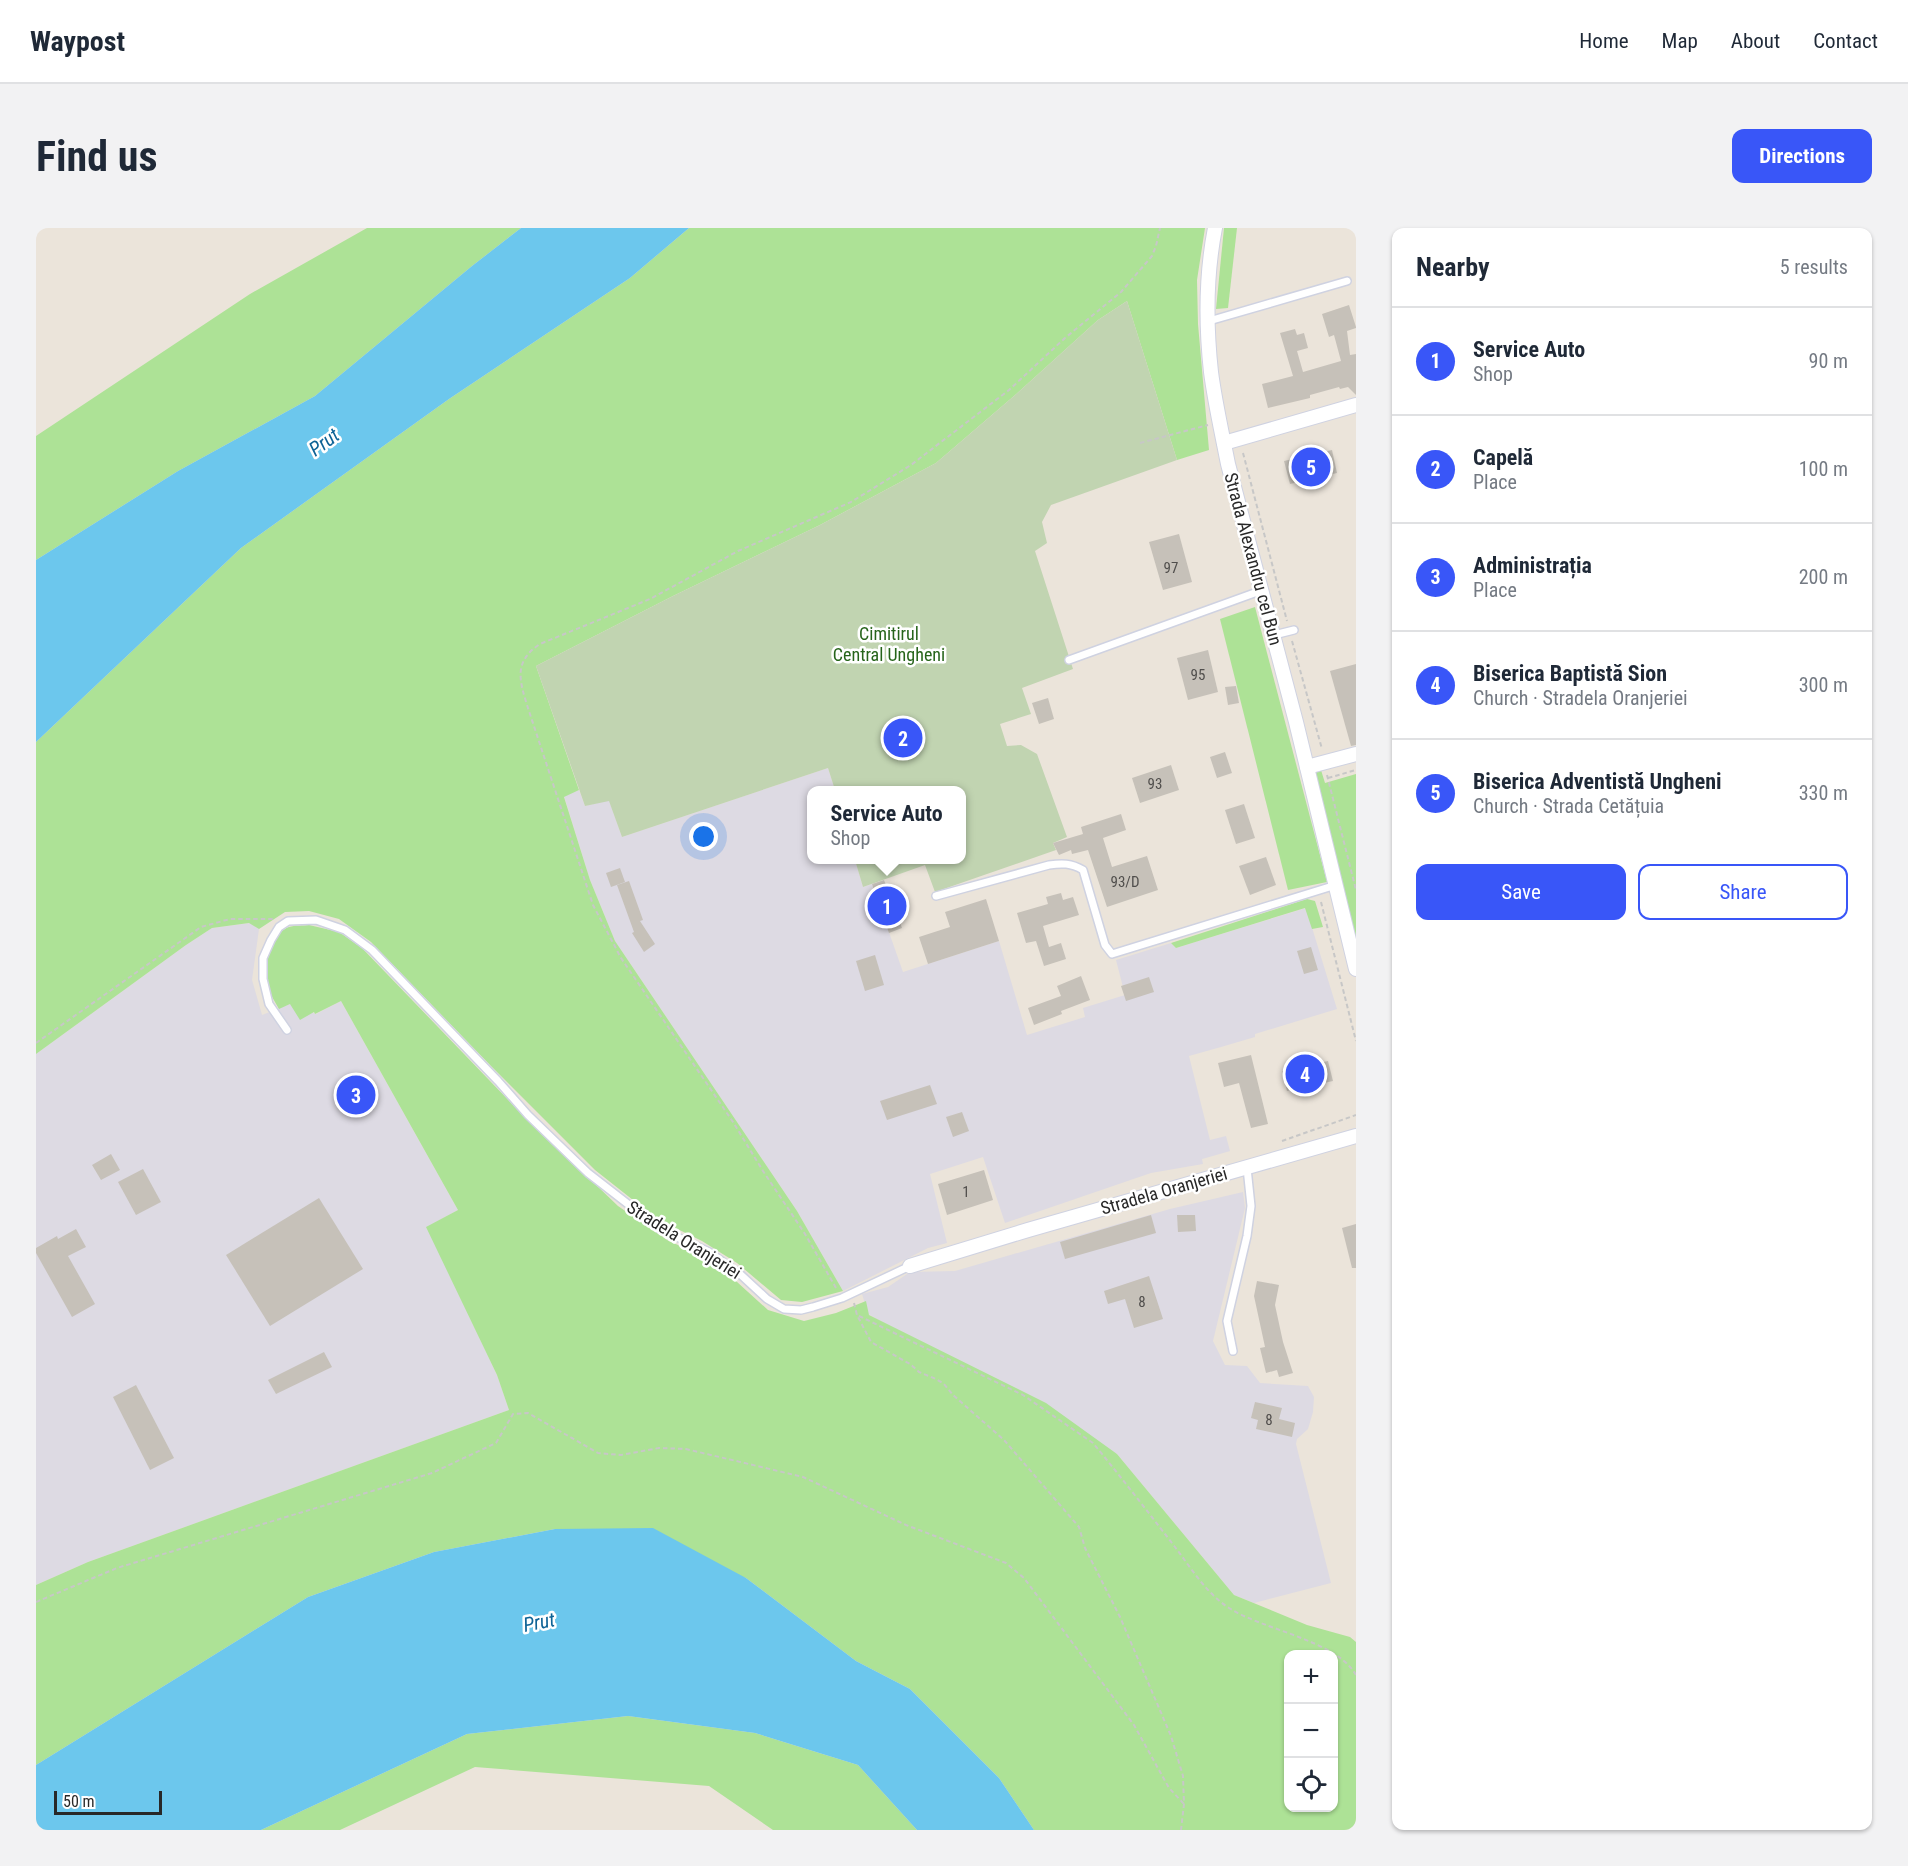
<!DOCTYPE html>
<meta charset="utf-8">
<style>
:root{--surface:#fff;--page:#f2f2f3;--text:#1f2937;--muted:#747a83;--line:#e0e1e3;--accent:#3956f8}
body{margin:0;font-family:"Roboto Condensed",sans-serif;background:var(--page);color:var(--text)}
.controls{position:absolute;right:18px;bottom:18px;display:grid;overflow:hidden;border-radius:12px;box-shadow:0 2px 4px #0004}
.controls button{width:54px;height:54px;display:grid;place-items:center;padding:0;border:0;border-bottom:2px solid var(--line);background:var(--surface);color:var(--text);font:30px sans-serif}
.scale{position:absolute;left:18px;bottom:15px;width:108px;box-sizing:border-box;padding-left:6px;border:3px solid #282828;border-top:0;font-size:16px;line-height:21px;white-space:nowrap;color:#282828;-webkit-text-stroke:4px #fff;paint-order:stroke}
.you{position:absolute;left:668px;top:609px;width:21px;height:21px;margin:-15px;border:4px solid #fff;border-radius:50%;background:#1a73e8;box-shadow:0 0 0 9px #1a73e833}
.badge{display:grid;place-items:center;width:39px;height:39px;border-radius:50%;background:var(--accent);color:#fff;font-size:20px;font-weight:700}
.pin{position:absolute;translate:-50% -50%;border:3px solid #fff;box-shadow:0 2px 6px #0006}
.popup{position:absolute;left:771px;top:558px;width:159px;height:78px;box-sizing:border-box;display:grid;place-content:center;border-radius:12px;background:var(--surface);filter:drop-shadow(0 2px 4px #0005);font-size:20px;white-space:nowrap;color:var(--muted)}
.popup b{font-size:22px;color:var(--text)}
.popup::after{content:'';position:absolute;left:50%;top:100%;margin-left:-12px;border:12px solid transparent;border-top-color:var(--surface)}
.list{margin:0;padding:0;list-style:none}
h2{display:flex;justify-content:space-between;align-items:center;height:78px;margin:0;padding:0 24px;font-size:26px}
h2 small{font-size:20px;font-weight:400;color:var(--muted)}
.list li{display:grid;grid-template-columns:39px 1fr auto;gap:18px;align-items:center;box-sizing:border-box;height:108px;padding:0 24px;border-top:2px solid var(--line)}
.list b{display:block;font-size:22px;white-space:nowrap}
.list p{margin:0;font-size:20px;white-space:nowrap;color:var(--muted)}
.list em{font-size:20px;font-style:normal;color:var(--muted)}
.actions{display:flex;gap:12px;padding:18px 24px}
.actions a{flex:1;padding:14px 0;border:2px solid var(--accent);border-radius:12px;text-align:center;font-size:21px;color:var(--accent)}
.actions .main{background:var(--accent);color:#fff}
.icon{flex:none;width:33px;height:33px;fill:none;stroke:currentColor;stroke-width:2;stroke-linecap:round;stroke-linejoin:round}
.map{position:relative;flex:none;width:1320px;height:1602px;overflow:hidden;border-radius:12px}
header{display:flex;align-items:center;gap:36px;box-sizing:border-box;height:84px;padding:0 30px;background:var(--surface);border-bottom:2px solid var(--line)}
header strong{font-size:28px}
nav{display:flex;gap:33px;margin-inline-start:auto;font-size:21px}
.intro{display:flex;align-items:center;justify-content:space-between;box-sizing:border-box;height:144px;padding:0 36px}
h1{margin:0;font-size:42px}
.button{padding:15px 27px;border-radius:12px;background:var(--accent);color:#fff;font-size:21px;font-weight:700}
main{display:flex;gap:36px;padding:0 36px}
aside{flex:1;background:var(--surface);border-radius:12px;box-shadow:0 2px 4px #0004}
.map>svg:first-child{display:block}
</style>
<header>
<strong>Waypost</strong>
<nav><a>Home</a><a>Map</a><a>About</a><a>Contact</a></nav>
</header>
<div class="intro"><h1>Find us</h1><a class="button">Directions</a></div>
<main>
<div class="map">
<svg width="1320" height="1602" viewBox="0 0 1320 1602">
<rect width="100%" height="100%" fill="#ebe4da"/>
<g fill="#dddae3">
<path d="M792,540L799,562H776V632H819L827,659L836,656L867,744L963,713L991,807L1049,789L1047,780L1089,767L1080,732L1135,715L1140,720L1270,680L1301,781L1219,806V809L1185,819L1153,828L1174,912L1190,908L1194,923L1166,931L1167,936L1115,945L969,995L947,929L894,946L911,1015L892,1020L807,1063L761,983L579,713L554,652L528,568L543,562L549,578L573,572L586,609Z"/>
<path d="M214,695L223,701L216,752L226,787L254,776L280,786L305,773L422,982L391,999L461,1147L473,1182L52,1334L0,1357V826L150,717L176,700Z"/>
<path d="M1207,964L1209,980L1177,1113L1189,1137L1211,1138L1224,1155L1272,1158L1278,1169L1277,1184L1272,1201L1261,1211L1260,1216L1295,1355L1218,1375L1198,1367L1081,1226L832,1086L826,1066L852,1059L874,1044L919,1043L1134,981Z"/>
</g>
<g fill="#ade296" fill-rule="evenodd">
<path d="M331,0H485L436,38L279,168L142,243L0,332V208L214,66Z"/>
<path d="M653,0H1169L1161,52L1162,96L1173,222L1141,232L1091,73L1062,92L978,168L900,235L784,297L637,368L500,438L543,562L528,569L554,652L579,713L761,983L807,1063L766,1074L745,1072L701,1035L666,1013L621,991L559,942L455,838L335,714L303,691L273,683L249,684L223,701L213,695L176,700L150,717L0,826V514L205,320L413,171L594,50Z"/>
<path d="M1188,0H1201L1192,80L1180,81Z"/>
<path d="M1219,379L1291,654L1252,662L1184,391Z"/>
<path d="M1285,542L1289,555L1320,546V713L1277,545Z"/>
<path d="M1271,671L1279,673L1287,699L1276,701L1269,680L1140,720L1135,715Z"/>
<path d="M273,697L303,704L326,720L481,881L582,978L631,1012L679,1034L732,1082L768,1093L800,1085L830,1073L833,1087L1010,1175L1081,1226L1198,1367L1271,1397L1314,1409L1320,1414V1602H998L963,1550L874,1461L820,1433L710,1350L519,1301L398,1324L272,1369L0,1537V1357L52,1334L473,1182L461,1147L390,999L422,982L305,773L279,786L278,784L264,792L254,776L243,781C239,774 234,766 232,759C227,742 234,705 253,699C259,697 267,698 273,697ZM1252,1426H1298V1580H1252Z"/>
<path d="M592,1488L719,1505L822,1537L881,1602H737L673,1558L439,1539L304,1602H225L431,1506Z"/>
</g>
<path fill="#c1d4b1" d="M1091,73L1141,232L1015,277L1006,294L1011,315L999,323L1037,441L986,460L995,486L964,496L971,518L985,517L1001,526L1031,609L1017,615L1020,622L899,664L889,637L827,659L819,632H926V562H799L792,540L586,609L573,573L549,578L500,438L637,368L784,297L900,235L978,168L1062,92Z"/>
<g fill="#6cc7ed">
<path d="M485,0H653L594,50L413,171L205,320L0,514V332L142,243L279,168L436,38Z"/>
<path d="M617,1300L710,1350L820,1433L874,1461L963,1550L998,1602H881L822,1537L719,1505L592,1488L431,1506L225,1602H0V1537L272,1369L398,1324L519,1301Z"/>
</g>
<g fill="#c6c1b9">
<path d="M1313,77L1320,99V100L1311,103L1314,127L1320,126V167L1312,159L1304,161L1303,159L1274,167V170L1232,180L1226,156L1257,148L1244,105L1259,101L1261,107L1268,105L1272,120L1261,123L1267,144L1305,133L1298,107L1293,109L1286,86Z"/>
<path d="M1296,222L1301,245L1254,256L1248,233Z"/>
<path d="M1143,306L1156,354L1127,362L1113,314Z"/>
<path d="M1172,422L1182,464L1152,472L1141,430Z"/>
<path d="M1320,436V517L1315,518L1294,443Z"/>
<path d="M1200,458L1203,475L1192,477L1189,459Z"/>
<path d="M1012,470L1018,491L1003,496L996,475Z"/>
<path d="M876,498L881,516L859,522L854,505Z"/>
<path d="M1189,524L1196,545L1181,550L1174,529Z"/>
<path d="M1135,537L1143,562L1104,575L1096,550Z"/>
<path d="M1208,576L1219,610L1200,616L1189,582Z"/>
<path d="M1085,586L1090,602L1067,610L1076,639L1111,628L1122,662L1071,679L1052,622L1036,626L1035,622L1023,627L1017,615L1047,606L1045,599Z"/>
<path d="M1230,629L1240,657L1214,667L1203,638Z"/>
<path d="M584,640L589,654L575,659L570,645Z"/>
<path d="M848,652L866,700L853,705L836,656Z"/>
<path d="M593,653L607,692L604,693L619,716L608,724L596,705L598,704L581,657Z"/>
<path d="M1025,665L1027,672L1037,669L1043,687L1007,698L1013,719L1025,715L1030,731L1008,738L1000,713L990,715L981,685L1012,676L1010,669Z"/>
<path d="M950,671L963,713L892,736L883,709L914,699L909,684Z"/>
<path d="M1275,719L1282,742L1268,746L1261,723Z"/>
<path d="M839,727L848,757L829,763L820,733Z"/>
<path d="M1045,748L1054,772L1025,783L1026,786L998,797L992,780L1025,768L1021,758Z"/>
<path d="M1113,749L1118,764L1090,773L1085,758Z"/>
<path d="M1215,827L1232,896L1215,900L1203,855L1188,859L1182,835Z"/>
<path d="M1292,833L1297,853L1251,863L1246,843Z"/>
<path d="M316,845L338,881L324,889L303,853Z"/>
<path d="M894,857L901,876L851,892L844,873Z"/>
<path d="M926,884L933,903L917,909L910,889Z"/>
<path d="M75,926L84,942L65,952L56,937Z"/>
<path d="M107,941L125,974L100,987L82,954Z"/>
<path d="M948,942L957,972L911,987L902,956Z"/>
<path d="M283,970L327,1041L234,1098L190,1027Z"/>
<path d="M1115,987L1120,1005L1029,1031L1024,1014Z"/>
<path d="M1141,987H1159L1160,1003L1142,1004Z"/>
<path d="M1320,996V1040H1316L1306,1000Z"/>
<path d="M40,1001L50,1019L32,1028L59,1076L36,1089L0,1025V1020L21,1008L22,1011Z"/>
<path d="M1113,1048L1127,1091L1098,1100L1089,1071L1072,1076L1068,1063Z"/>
<path d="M1221,1053L1243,1057L1239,1077L1247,1114L1257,1145L1243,1149L1241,1142L1230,1145L1224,1120L1229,1119L1218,1068Z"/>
<path d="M288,1124L296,1139L240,1166L232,1152Z"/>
<path d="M100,1157L138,1230L114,1242L77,1169Z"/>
<path d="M1219,1174L1246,1180L1243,1191L1259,1195L1256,1209L1220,1201L1222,1192L1215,1190Z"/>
</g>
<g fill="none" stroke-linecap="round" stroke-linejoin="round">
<defs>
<g id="service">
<path d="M1173,93L1311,53"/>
<path d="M1238,407L1258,402"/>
<path d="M1033,432L1224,363"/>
<path d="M900,668L1013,637C1026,635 1035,635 1047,642L1069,717L1076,726L1300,657"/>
<path d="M251,802L233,776L227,751V730L235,712L243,699L252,693L280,692L309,702L336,722L462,853L492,887L552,945L624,1001L673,1024L705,1047L731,1071L748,1081L765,1082L777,1079L806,1070L874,1038"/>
<path d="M1197,1123L1191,1093L1211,1008L1215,978L1211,940"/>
</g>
<g id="minor">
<path d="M1179,0C1170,46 1170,98 1175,144C1179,175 1186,205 1192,236L1260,494L1320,741"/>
<path d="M1188,215L1320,177"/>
<path d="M1271,539L1320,526"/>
<path d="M874,1038L992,1002L1320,908"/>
</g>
</defs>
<use href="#service" stroke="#cfd2e1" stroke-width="10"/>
<use href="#minor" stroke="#cfd2e1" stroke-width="16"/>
<g stroke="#c7c7c7" stroke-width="2" stroke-dasharray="4.5 3" stroke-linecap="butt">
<path d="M1104,215L1172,197"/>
<path d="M1207,225L1251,393"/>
<path d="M1256,413L1286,521"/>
<path d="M1291,547L1320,662"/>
<path d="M1292,550L1320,542"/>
<path d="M1285,674L1320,813"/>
<path d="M0,815L165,699L194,691H237"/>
<path d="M1246,913L1320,887"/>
<path d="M800,1060L769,1006L727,943L697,894L585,730L557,677L491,477C483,451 478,433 504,416L614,371L702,323L815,274L875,237L973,162L1029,110L1085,64L1116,28L1120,18L1124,0"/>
<path d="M818,1075L821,1087L835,1114L874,1136L883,1144L900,1151L908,1156L917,1167L968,1212L1043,1299L1049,1320L1084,1389L1135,1508L1147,1548L1148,1576L1145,1602"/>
<path d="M823,1088L987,1167L1057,1215C1085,1249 1112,1284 1139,1319C1155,1340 1170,1365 1193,1380C1227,1402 1300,1412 1320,1447"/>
<path d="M0,1374L81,1340L396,1245L460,1215L477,1186L492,1185L562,1225L585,1227L623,1220L650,1221L767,1249L870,1297L970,1335L988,1350L1098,1497L1133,1560L1148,1576"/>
</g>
<use href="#service" stroke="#fff" stroke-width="7"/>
<use href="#minor" stroke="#fff" stroke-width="14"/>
</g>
<g text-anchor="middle" stroke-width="5" stroke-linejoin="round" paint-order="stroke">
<g font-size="15" fill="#504e4c">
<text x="1135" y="345">97</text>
<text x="1162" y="452">95</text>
<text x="1119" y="561">93</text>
<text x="1089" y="659">93/D</text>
<text x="930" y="969">1</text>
<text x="1106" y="1079">8</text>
<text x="1233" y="1197">8</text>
</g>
<g font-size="18" fill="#282828" stroke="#fff">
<text transform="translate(1217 331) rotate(75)" y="6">Strada Alexandru cel Bun</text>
<text transform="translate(1128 963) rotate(-16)" y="6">Stradela Oranjeriei</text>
<text transform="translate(648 1012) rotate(32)" y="6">Stradela Oranjeriei</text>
</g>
<g font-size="18" fill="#26641a" stroke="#fff">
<text x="853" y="412">Cimitirul<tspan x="853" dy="21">Central Ungheni</tspan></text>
</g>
<g font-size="20" font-style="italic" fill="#0e6396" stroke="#fff">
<text transform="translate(288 214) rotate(-36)" y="7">Prut</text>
<text transform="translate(503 1394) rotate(-11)" y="7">Prut</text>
</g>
</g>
</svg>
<div class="controls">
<button>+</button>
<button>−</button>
<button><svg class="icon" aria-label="locate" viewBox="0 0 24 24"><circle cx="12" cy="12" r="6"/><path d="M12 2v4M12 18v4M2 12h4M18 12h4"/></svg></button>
</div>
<div class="scale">50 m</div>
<div class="you"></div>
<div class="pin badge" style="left:851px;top:678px">1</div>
<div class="popup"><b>Service Auto</b>Shop</div>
<div class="pin badge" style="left:867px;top:510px">2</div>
<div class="pin badge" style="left:320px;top:867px">3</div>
<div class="pin badge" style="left:1269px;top:846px">4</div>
<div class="pin badge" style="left:1275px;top:239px">5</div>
</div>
<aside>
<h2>Nearby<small>5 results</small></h2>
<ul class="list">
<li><span class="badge">1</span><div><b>Service Auto</b><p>Shop</p></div><em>90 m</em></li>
<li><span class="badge">2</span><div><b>Capelă</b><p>Place</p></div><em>100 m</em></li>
<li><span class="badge">3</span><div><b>Administrația</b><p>Place</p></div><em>200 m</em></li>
<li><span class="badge">4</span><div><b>Biserica Baptistă Sion</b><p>Church · Stradela Oranjeriei</p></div><em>300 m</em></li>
<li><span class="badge">5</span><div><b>Biserica Adventistă Ungheni</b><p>Church · Strada Cetățuia</p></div><em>330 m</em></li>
</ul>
<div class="actions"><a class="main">Save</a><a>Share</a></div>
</aside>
</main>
